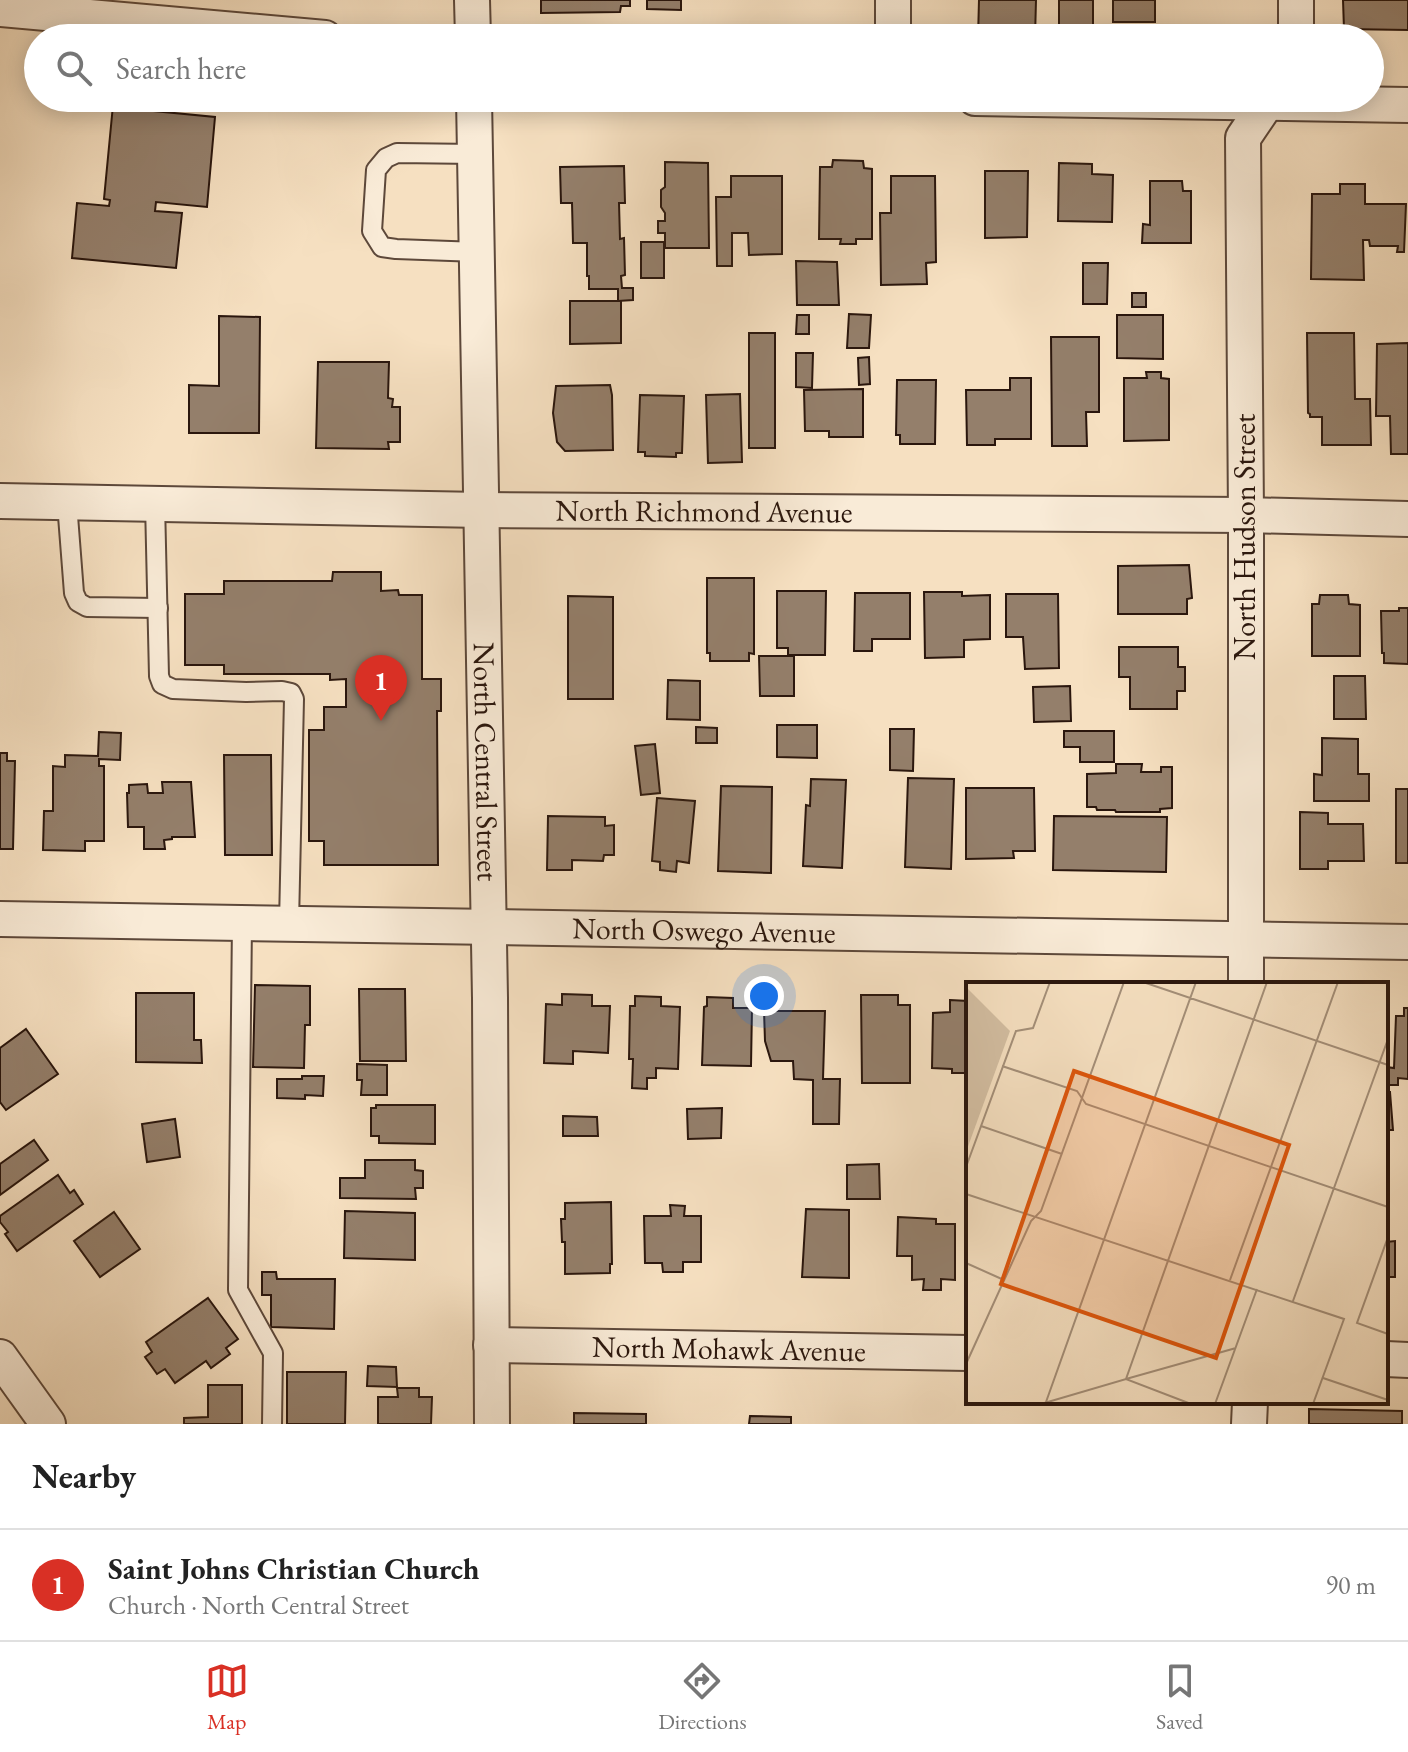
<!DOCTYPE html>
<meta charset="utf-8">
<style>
:root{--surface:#fff;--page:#f2f2f2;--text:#222;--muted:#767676;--line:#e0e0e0;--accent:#d93025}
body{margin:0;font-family:"EB Garamond",serif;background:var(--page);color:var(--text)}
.you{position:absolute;left:764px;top:996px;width:28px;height:28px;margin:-20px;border:6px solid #fff;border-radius:50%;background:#1a73e8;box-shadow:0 0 0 12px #1a73e833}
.badge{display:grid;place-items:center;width:52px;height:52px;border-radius:50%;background:var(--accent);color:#fff;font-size:26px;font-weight:700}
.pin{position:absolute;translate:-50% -66px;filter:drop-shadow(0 2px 4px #0008)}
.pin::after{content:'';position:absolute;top:42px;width:28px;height:24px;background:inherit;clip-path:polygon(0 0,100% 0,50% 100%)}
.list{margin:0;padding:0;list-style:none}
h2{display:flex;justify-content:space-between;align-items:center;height:104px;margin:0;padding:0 32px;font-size:34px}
h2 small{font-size:26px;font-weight:400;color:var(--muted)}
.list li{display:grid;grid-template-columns:52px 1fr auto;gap:24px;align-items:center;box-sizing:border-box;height:112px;padding:0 32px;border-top:2px solid var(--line)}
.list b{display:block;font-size:30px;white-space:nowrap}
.list p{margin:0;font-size:26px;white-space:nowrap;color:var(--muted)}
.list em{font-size:26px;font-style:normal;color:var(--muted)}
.icon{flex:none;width:44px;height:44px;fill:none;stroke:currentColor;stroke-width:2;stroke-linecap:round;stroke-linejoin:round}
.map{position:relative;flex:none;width:1408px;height:1424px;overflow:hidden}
.search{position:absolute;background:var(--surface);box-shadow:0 4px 20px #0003;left:24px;right:24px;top:24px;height:88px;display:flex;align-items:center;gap:20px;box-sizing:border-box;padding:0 28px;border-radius:44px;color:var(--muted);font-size:30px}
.sheet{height:216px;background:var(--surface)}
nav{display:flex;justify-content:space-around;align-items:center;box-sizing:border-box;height:112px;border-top:2px solid var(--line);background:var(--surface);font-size:22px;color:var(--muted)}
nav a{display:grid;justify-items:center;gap:4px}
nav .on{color:var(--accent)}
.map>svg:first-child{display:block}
</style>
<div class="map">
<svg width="1408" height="1424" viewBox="0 0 1408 1424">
<rect width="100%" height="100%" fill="#f6e0c1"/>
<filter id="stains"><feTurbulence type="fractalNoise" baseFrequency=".0025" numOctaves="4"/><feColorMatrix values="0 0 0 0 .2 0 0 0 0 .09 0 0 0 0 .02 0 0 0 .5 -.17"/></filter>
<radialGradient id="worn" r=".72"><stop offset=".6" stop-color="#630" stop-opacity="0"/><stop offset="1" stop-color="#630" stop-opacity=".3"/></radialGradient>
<g fill="#947f6b" stroke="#2a160d" stroke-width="2">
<path d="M541,0H630V6H621L620,12L541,13Z"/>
<path d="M647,0H681V10L647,9Z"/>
<path d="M979,0H1036L1035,38H978Z"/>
<rect x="1059" y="0" width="34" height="27"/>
<rect x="1113" y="0" width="42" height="22"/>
<path d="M1343,0H1408V30L1344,29Z"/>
<path d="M127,100L154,103V111L215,117L207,207L156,202L155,211L182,213L176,268L72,258L77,203L109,206L110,200L104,199L113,105L126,106Z"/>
<path d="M833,160L863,161L864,168L872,169V239H856V244H840L841,239H819L820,167H832Z"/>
<path d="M665,162L708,163L709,248H665V233H658V221H665V213L661,207V190L665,187Z"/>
<path d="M1059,163L1092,164V174L1113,175L1112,222L1058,221Z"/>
<path d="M624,166L625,203H619L620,239L624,238L625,275L621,276L622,288H633V300L618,301V289H589V276H587V243H573L572,203H561L560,167Z"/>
<path d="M985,171H1028L1027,237L985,238Z"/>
<path d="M731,176H782V254L749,255L748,233H732V266H717L716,197H731Z"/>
<path d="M891,176H935L936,262L926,263L927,284L881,285L880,213H891Z"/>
<path d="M1150,181H1182L1183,191H1191V243H1142L1143,224L1150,225Z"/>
<path d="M1340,184H1365V204H1406L1404,252H1397L1398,246H1370L1369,240H1363L1364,280L1311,279L1312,194H1340Z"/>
<rect x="641" y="242" width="23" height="36"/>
<path d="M796,261L837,262L839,305H797Z"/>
<path d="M1083,263H1108L1107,304H1083Z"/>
<rect x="1132" y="293" width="14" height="14"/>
<path d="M570,301H621V343L570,344Z"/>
<path d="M849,314L871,315L869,348H847Z"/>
<path d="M797,315H809V334H796Z"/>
<path d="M1117,315H1163V359L1117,358Z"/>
<path d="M219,316L260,317L259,433H189V385L219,386Z"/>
<rect x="749" y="333" width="26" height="115"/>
<path d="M1307,333H1354L1355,399H1370L1371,445H1322V417H1310V414L1308,413Z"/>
<path d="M1051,337H1099V412H1086L1087,446H1052Z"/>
<path d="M1408,343V454H1391L1390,416H1376L1377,344Z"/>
<path d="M796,353H813L812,388L796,387Z"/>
<path d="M869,357L870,384L859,385L858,358Z"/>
<path d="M318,362H389L388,398L393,399L392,407H400V442H388L389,449L316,448Z"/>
<path d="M1146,372H1161V378L1169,379V440L1124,441V378H1147Z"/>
<path d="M1010,378H1031V439H995V445H967L966,390H1010Z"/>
<path d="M897,380H936L935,444H900V435H896Z"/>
<path d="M610,385L612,395L613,450L565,451L557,442L553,413L556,386Z"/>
<path d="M863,389V437H829V431H805L804,390Z"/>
<path d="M740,394L742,462L708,463L706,395Z"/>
<path d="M640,395L684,396L682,453H676V457L645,456V452H638Z"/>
<path d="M1189,565L1192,598L1187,599V614H1118V566Z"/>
<path d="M333,572H381V591L398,590L399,595H422V679H441V711H437L438,865H324V841H309V730H324V707H346V679L330,680V674H224V665H185V594H224V581H332Z"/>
<path d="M707,578H754V654L749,653V661H710V653H707Z"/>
<path d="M777,591H826L825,655H788V648H777Z"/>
<path d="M924,592H962V596L990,595V639L964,640V657L925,658Z"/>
<path d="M855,593H910V639H872V651H854Z"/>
<path d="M1006,594H1058L1059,668L1025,669L1023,637H1006Z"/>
<path d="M1320,595H1348L1349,604L1360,605V656H1312V604H1319Z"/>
<path d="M568,596L613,597V699H568Z"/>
<path d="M1399,608H1408V664L1384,663V653H1382L1381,611H1399Z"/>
<path d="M1119,647H1178V667H1185V691H1177V709H1130V677H1119Z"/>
<path d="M759,656H794V696H760Z"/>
<path d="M1334,676H1365L1366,719H1334Z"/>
<path d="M668,680L700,681V720L667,719Z"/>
<path d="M1070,686L1071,721L1034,722L1033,687Z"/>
<path d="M777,725H817V758L777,757Z"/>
<path d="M696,727L717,728V743H696Z"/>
<path d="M890,729H914L913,771L890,770Z"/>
<path d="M1064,731H1114V762H1080V747H1064Z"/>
<path d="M99,732L121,733L120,760L99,759V766H104V841H85V851L43,850L44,811H53V766L65,767V755L98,756Z"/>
<path d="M1322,738L1358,739V774H1369V801H1314V774L1322,775Z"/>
<path d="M655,744L660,793L641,795L635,746Z"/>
<path d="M0,753H7V761H15L13,849H0Z"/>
<path d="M224,755H271L272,855H225Z"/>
<path d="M1116,764H1142L1141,772H1161V767H1172V808L1160,809V812H1116L1115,810H1097L1096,807H1087V774L1116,773Z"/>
<path d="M908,778L954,779L951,869L905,867Z"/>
<path d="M811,779L846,780L842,868L803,866L806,805L810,806Z"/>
<path d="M162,782H191L195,837H172V839L164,840L165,849H144V827H128L127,793H129V785L147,784L148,793H163Z"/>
<path d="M721,786L772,787L771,873L718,871Z"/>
<path d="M966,788H1034L1035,851H1013L1014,858L966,859Z"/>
<rect x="1396" y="789" width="12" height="74"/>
<path d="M657,798L695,801L689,863L677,861L676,872L660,870V862L652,861Z"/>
<path d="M1300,812L1328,813V824H1363L1364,861H1328V869H1300Z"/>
<path d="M548,816L605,817V826L614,825V855H604L603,861L572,860V870H547Z"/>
<path d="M1054,816L1167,817L1166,872L1053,870Z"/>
<path d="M255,985L310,986V1025H305L304,1068L253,1067Z"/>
<path d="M359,989H405L406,1061H360Z"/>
<path d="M136,993H194V1040H201L202,1063L136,1062Z"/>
<path d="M562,994L592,995V1006H610L608,1053L573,1051V1064L544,1063L546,1004L562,1005Z"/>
<path d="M861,995H898V1005H910V1083H862Z"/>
<path d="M635,996L661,997V1006L680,1007L678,1069L656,1068V1078H647V1089L632,1088L633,1059H629L630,1006H635Z"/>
<path d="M707,997L733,998V1008H752L751,1066L702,1065L704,1007L707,1006Z"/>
<path d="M950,1000L968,1001V1073H952V1069L932,1068L933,1013L950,1012Z"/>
<path d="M1404,1008H1408V1079L1398,1078V1085H1386V1067L1394,1068L1396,1016H1404Z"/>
<path d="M764,1011H825L823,1079H840L839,1124H813V1080L794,1079L793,1061H771L765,1041Z"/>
<path d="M26,1029L58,1074L6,1110L0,1102V1048Z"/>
<path d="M357,1064L387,1065V1095H361L362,1080H357Z"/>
<path d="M302,1076H324L323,1096L305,1095V1099L277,1098V1079H302Z"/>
<path d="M1386,1092H1390L1393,1130H1386Z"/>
<path d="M376,1105H435V1144L379,1143V1136H371V1108H376Z"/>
<path d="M722,1108L721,1138L688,1139L687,1109Z"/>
<path d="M563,1116L597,1117L598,1136H563Z"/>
<path d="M175,1119L180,1157L147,1162L142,1124Z"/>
<path d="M34,1140L48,1160L0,1195V1164Z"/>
<path d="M365,1160H415V1170L423,1171V1188H415L416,1199L340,1198V1178H365Z"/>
<path d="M879,1164L880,1199H847V1165Z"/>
<path d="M58,1175L70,1193L74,1190L83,1204L17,1251L5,1234L8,1232L0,1222V1216Z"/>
<path d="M611,1202L612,1264H610V1273L565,1274V1242H562L561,1219H565V1203Z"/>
<path d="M670,1205L685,1206L684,1216H701V1262H683V1272H663L662,1263H645L644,1216H671Z"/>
<path d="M806,1209L849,1210V1278L802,1277Z"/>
<path d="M345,1211L415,1213V1260L344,1258Z"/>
<path d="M114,1212L140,1249L100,1277L74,1241Z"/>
<path d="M898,1217L936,1219V1224H955V1280L941,1279V1290H923L924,1279L912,1280V1256H897Z"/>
<path d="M1395,1241V1277H1386V1242Z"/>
<path d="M262,1272H276L277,1279H335L334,1329L271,1327V1295H262Z"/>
<path d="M208,1298L238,1339L226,1348L230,1354L211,1368L206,1361L175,1383L165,1369L157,1374L145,1357L152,1352L146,1342Z"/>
<path d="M368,1366L396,1367L397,1387L367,1386Z"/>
<path d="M287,1372H346L345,1424H287Z"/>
<path d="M208,1385H242V1424H184V1418L208,1417Z"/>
<path d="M397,1388H419V1397H432L431,1424H378V1397H398Z"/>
<path d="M1309,1409L1402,1411V1424H1309Z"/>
<path d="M574,1413L646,1414V1424H574Z"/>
<path d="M750,1416L791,1417V1424H749Z"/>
</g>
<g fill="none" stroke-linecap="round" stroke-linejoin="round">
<defs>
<g id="service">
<path d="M476,154L397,153L386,158L376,170L372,231L382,247L396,249L478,252"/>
<path d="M67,503L74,593L78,602L87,607L158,608"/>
<path d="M155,503L159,676L162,684L173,689L246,692L282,691L291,693L294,699L289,923"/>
<path d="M242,922L238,1290L273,1353L272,1424"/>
</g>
<g id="minor">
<path d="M472,0L473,38"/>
<path d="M1296,0V38"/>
<path d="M0,9L325,38"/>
<path d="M893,38V0"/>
<path id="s1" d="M474,98L490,998L492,1424"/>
<path d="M975,98L1408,105"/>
<path id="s2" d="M0,501L482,510L1246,515L1408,519"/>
<path id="s3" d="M0,919L1408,942"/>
<path d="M1246,984V515L1243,138L1270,98"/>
<path id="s4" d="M491,1345L968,1353"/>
<path d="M0,1357L48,1424"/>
<path d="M1386,1359L1408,1360"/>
<path d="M1249,1424L1250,1402"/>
</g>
</defs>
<use href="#service" stroke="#5d483a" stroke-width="22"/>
<use href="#minor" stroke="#5d483a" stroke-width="38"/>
<use href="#service" stroke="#f9ebd7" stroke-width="18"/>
<use href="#minor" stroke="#f9ebd7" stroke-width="34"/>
</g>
<g text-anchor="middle" stroke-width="6" stroke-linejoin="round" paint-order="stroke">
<g font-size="30" fill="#2a160d" stroke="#f9ebd7">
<text dy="10" stroke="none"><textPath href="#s2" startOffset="704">North Richmond Avenue</textPath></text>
<text transform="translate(1245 537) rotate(-90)" y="10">North Hudson Street</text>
<text dy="10" stroke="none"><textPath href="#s1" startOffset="664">North Central Street</textPath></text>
<text dy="10" stroke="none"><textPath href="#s3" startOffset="704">North Oswego Avenue</textPath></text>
<text dy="10" stroke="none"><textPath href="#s4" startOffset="238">North Mohawk Avenue</textPath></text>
</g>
</g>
<g transform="translate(966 982)">
<rect width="422" height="422" fill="#f6e0c1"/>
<path d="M0,5L44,49L0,170Z" fill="#d3bea2"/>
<path fill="none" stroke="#a48f79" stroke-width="2" d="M177,0L422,83M36,84L111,109L120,122L422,225M15,144L96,172M0,185L50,49L67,46L84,0M0,212L378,337L347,422M422,255L391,341L422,352M0,281L38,298M264,298L372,0M327,319L422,57M270,366L160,397L301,0M0,382L65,239L75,229L158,0M357,396L422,418M80,420L230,0M75,422L160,397L225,422M249,422L291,307"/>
<path fill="#de560c" fill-opacity="0.15" stroke="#de560c" stroke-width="4" d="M108,89L323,163L250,376L35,302Z"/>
<rect width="422" height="422" fill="none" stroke="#2a160d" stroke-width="4"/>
</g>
<rect width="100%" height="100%" filter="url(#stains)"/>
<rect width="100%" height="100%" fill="url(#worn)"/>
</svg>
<div class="you"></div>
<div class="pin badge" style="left:381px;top:721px">1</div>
<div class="search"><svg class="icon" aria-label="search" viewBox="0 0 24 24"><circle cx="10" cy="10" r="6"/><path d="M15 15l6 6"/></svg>Search here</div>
</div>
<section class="sheet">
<h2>Nearby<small></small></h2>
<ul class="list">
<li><span class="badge">1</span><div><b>Saint Johns Christian Church</b><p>Church · North Central Street</p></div><em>90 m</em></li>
</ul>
</section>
<nav>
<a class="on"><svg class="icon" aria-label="map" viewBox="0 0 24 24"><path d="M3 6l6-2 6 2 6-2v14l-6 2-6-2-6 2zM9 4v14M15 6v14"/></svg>Map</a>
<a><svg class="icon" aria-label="directions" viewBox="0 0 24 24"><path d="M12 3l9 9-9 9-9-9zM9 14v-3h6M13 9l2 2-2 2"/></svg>Directions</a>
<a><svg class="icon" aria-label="saved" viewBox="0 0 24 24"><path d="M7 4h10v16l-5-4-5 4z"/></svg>Saved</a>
</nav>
